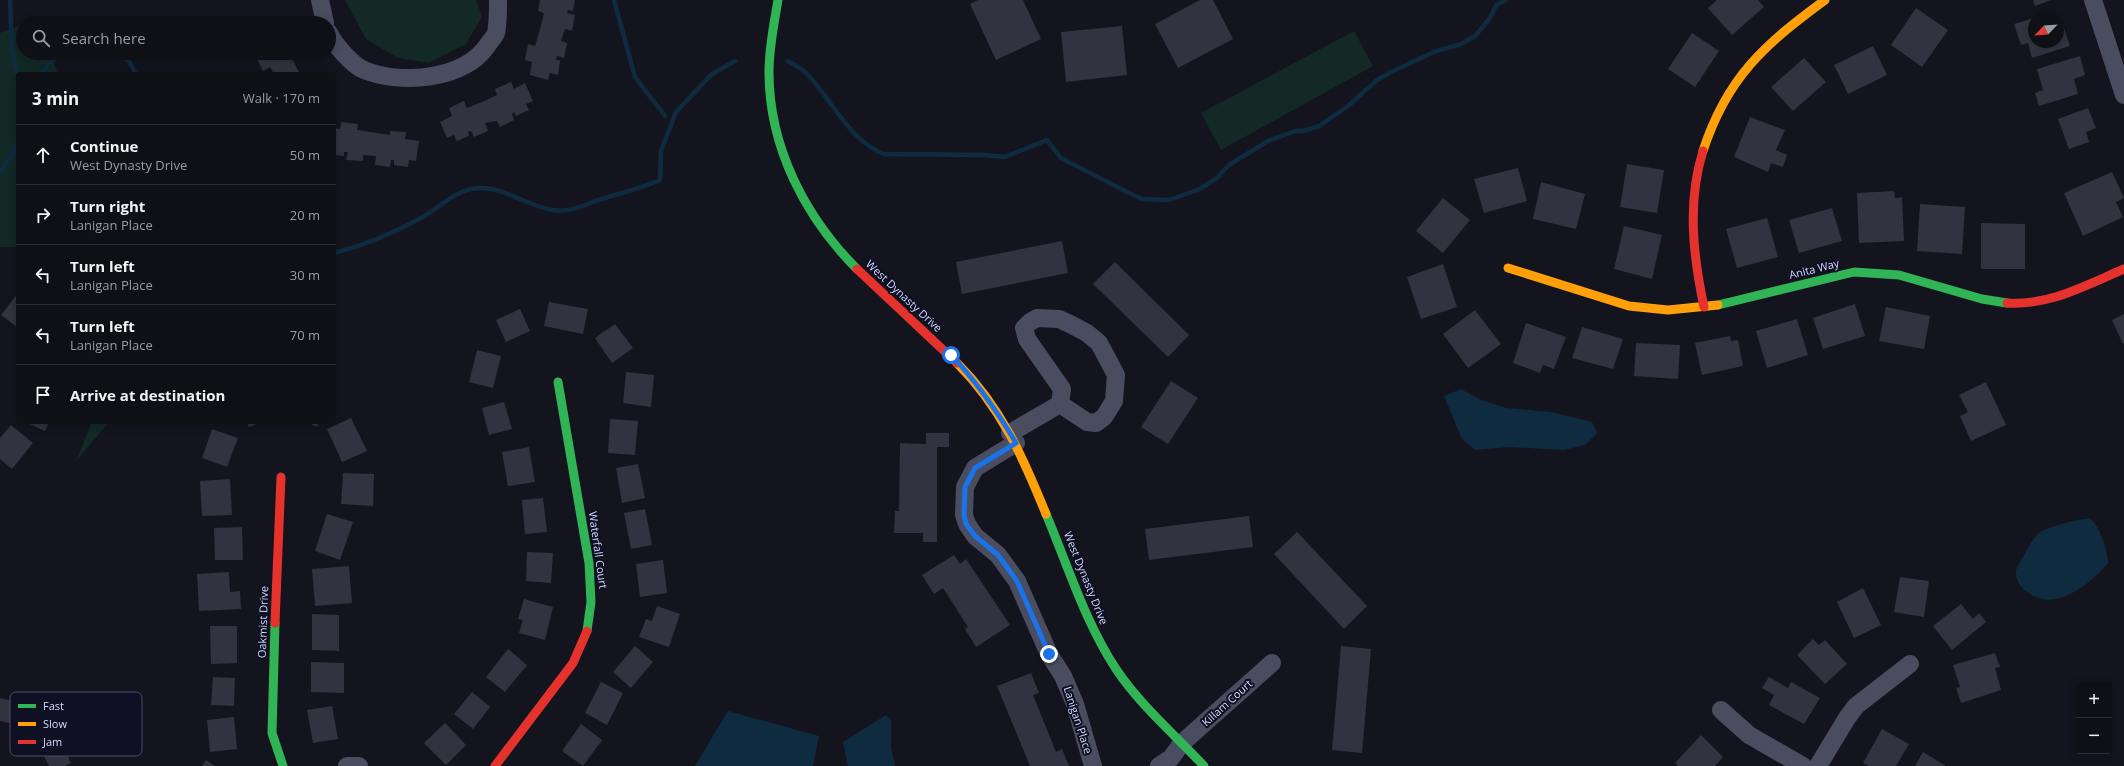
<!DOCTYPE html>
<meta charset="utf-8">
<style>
:root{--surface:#0f0f16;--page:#18181f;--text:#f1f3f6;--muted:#9b9ca1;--line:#2f2f35}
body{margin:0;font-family:"Open Sans",sans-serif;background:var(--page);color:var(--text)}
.controls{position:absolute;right:12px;bottom:12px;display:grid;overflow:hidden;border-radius:4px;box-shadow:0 2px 10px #0003}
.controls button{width:36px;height:36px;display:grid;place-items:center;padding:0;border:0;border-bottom:1px solid var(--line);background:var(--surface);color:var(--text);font:20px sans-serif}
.compass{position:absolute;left:2028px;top:12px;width:36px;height:36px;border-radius:50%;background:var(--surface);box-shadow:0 2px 10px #0003;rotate:245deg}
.stop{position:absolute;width:12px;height:12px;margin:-9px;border:3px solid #1a73e8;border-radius:50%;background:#fff}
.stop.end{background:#1a73e8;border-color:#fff;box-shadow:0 1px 4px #0008}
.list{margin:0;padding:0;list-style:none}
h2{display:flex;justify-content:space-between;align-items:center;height:52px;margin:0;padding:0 16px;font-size:17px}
h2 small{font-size:13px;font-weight:400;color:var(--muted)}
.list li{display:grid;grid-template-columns:26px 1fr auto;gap:12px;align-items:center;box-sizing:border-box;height:60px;padding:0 16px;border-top:1px solid var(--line)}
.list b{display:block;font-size:15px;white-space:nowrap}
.list p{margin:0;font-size:13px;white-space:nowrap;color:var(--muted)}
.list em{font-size:13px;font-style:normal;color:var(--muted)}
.icon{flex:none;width:22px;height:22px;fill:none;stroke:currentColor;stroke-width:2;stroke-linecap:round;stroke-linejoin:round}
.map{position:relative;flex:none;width:2124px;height:766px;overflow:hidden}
.search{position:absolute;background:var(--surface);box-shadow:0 2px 10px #0003;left:16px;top:16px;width:320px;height:44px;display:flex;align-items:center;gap:10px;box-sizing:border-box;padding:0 14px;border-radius:22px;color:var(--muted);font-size:15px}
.panel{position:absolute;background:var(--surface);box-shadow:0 2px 10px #0003;left:16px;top:72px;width:320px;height:352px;border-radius:4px}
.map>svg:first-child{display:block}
</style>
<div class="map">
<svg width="2124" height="766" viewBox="0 0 2124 766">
<rect width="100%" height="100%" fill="#14141e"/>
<g fill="#122925">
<path d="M345,0H476L482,17L466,44L429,63L398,58L366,39Z"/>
<path d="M23,24V53H50L58,74H18V247H0V33Z"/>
<path d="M1354,31L1373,66L1221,150L1201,113Z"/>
<path d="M92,422H109L76,461Z"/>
</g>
<g fill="#0f2b40">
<path d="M1461,389L1481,400L1506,408L1551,412L1592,422L1597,433L1585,445L1564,450L1509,447L1475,450L1462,439L1444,396Z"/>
<path d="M2090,518C2101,529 2107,548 2108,563C2096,578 2075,595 2056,599C2041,603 2014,590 2016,571C2017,566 2022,559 2024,555C2028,548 2032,540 2038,534C2046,526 2078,520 2090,518Z"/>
<path d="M728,711L819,736L813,766H695Z"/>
<path d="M886,715L891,720V748L895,766H848L843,742Z"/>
</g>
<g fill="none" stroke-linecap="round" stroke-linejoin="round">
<g stroke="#0f2b40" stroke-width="4.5">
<path d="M10,0L12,49L18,77"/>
<path d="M614,0L635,77L665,116"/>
<path d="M115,53L129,61L136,74"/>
<path d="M788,61C794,65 802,68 806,73C831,98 850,142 884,154L984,155L1005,157L1047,140L1061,158L1127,192L1142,199L1169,200L1200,189L1217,178L1229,165L1268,141L1295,131H1303L1319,126L1348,106L1376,81L1389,73L1434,52L1461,44L1475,36L1490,18L1496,5L1506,0"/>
<path d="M40,74L54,59L64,53"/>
<path d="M0,172L14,152L18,138"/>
<path d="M334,253C366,245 392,234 421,218C437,209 453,193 471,189C500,183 525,206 553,210C573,213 587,203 605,198C624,192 642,188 660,180L661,151L676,112L712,74L735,61"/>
</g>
</g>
<g fill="#323240">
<path d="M540,0H575L573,11L568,10L567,13L575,15L572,31L565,29L561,41L567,43L564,58L557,56L556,60H560L558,75L550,73L548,80L530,75L532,62L525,60L528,44L535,46L540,29L544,13L538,11Z"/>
<path d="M978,0H1023L1041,39L996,60L970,4Z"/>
<path d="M1200,0H1213L1233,39L1178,68L1155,24Z"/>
<path d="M1717,0H1758L1764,7L1732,35L1708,8Z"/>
<path d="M2033,0H2051L2035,6Z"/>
<path d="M1916,8L1948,30L1922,67L1891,45Z"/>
<path d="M2048,14L2050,18H2035Z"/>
<path d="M2034,18V42H2058V27L2063,25L2070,46L2032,58L2028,43L2021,45L2014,24Z"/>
<path d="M1122,26L1127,75L1066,82L1061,32Z"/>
<path d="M1692,33L1719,51L1695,87L1668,69Z"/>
<path d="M1873,46L1887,75L1848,94L1834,65Z"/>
<path d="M262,53H289L300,74H274L270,67L263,71L256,57Z"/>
<path d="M2080,56L2085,75L2074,79L2078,94L2039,106L2035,93L2043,90L2037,69Z"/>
<path d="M1804,58L1826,82L1793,111L1771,87Z"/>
<path d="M511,82L514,89L525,83L533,101L526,104L529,110L516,116L514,112L512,114L514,120L500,127L497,121L485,123L488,131L474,137L471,131L468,132L469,136L457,141L454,135L447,138L440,122L452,116L449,108L464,101L467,108L482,102L497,95L495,89Z"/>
<path d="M2088,108L2096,128L2086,132L2089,142L2069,149L2058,119Z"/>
<path d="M1750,117L1785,130L1776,150L1787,155L1783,167L1771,163L1768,172L1734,157Z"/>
<path d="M341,122L358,124L357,130L390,135V131L406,132L405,139L419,141L416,161L409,160L408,167L394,165V160H391L390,167L375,165L376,156L363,155V161L346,160L348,152H344V156L334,155V128L340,129Z"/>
<path d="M1627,164L1664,170L1657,213L1620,207Z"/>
<path d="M1518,168L1527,201L1484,213L1474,179Z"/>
<path d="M2112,172L2124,198L2116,202L2123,217L2083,236L2064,193Z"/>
<path d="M1541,182L1585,194L1576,229L1533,219Z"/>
<path d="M1894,191L1895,198L1902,197L1904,241L1859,243L1857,193Z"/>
<path d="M1443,198L1470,220L1443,253L1416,231Z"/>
<path d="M1920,204L1965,207L1962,254L1917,251Z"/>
<path d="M1832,208L1842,241L1799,253L1789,220Z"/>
<path d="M1767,218L1778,257L1737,268L1726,229Z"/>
<path d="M1981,223L2025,224V269H1981Z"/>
<path d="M1624,226L1662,235L1652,279L1614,269Z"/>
<path d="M1062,241L1068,273L962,294L956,262Z"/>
<path d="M1115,262L1189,335L1168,357L1093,284Z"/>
<path d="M1443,264L1457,307L1421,319L1407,277Z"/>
<path d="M18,293V328L1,315Z"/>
<path d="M549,302L588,309L583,334L544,326Z"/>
<path d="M1855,304L1865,336L1823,349L1813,318Z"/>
<path d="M1886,307L1930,316L1924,349L1879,341Z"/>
<path d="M520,309L530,331L506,342L496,320Z"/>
<path d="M1475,310L1501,344L1468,368L1443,334Z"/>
<path d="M2124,314V343L2123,344L2112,320Z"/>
<path d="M1797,319L1808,355L1767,368L1756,331Z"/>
<path d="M1526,323L1566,337L1554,369L1543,365L1540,373L1513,363Z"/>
<path d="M615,324L633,348L612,363L595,338Z"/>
<path d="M1582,327L1623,339L1613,369L1572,358Z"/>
<path d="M1730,336L1731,341L1738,340L1743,366L1702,375L1695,343Z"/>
<path d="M1636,343L1680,345L1678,379L1634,376Z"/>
<path d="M477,350L501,356L493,388L469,382Z"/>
<path d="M626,372L654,375L651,407L623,403Z"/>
<path d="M1171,381L1198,398L1168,444L1141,427Z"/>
<path d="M1986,382L2006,425L1971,441L1960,416L1968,412L1959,395Z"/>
<path d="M504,402L512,429L489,435L482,408Z"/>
<path d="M351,418L367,451L342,462L327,429Z"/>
<path d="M610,419L638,421L635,455L608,453Z"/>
<path d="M25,422H49L45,431Z"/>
<path d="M247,422H262L249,427Z"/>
<path d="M307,422H319L317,427Z"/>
<path d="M11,425L33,443L12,469L0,459V438Z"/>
<path d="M212,429L238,438L227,467L202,458Z"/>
<path d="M926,433H949V447H937V542H923V533H894L895,511H899L900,443L926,444Z"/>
<path d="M529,447L535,482L508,486L502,452Z"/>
<path d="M638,464L645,498L622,503L616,468Z"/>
<path d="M343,473L374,474L373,506L341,504Z"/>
<path d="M230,479L232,515L202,516L200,481Z"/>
<path d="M543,498L547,532L525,534L522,500Z"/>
<path d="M645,509L652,545L631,549L624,513Z"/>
<path d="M327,514L353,522L340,560L315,551Z"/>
<path d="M1249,516L1253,547L1149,560L1145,529Z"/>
<path d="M242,527L243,560H215L214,528Z"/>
<path d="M1297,532L1367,606L1344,629L1274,554Z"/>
<path d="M527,552L553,553L551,583L526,581Z"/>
<path d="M954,555L960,564L966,559L1010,625L976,647L965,629L968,627L943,588L934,594L922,575Z"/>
<path d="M663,560L667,593L640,597L636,564Z"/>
<path d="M349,566L352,603L315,606L312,569Z"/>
<path d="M229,572L230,592L240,591L241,609L199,611L197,574Z"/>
<path d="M1900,577L1929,581L1924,617L1894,612Z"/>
<path d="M1863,588L1881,625L1854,638L1837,602Z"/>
<path d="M524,599L553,607L545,640L519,633L523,620L518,619Z"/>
<path d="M1961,604L1973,619L1979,613L1986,622L1952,650L1933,626Z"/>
<path d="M657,606L680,614L669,647L639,637L646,619L652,621Z"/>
<path d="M312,614L339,615V651L312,650Z"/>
<path d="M210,626H237V663L211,664Z"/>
<path d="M1813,639L1819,645L1825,640L1847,664L1825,684L1797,655Z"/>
<path d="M635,646L653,662L631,688L613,672Z"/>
<path d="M1341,646L1371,649L1362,753L1332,750Z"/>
<path d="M508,649L527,665L505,692L486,677Z"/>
<path d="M1995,653L2000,667L1995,668L2001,690L1961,703L1956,688L1960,687L1953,665Z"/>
<path d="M311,662L344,663V693L311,692Z"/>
<path d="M1031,673L1039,693L1033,695L1056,752L1062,749L1069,766H1030L997,686Z"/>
<path d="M213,677L235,678L234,706L211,705Z"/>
<path d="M1769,677L1788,688L1791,682L1820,698L1804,724L1769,705L1774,695L1762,688Z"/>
<path d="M601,682L623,693L607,725L585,713Z"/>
<path d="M472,692L490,707L473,729L454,714Z"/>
<path d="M0,698L25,704L21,726L0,721Z"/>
<path d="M332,706L338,739L313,743L307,710Z"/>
<path d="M234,717L237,749L210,752L207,720Z"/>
<path d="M445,723L466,745L446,765L424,743Z"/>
<path d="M581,724L602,740L583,766L562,751Z"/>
<path d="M1882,729L1909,744L1896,766H1869L1863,763Z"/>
<path d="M56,730L71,763L65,766H49L36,740Z"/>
<path d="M1701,735L1723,757L1715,766H1678L1675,763Z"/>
<path d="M1923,752L1946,766H1915Z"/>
<path d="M206,760L215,766H202Z"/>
</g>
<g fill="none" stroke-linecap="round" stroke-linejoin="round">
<g stroke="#494d5f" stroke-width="18">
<path d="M320,0L325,23"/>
<path d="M2093,0L2124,95"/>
<path d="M329,33C334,44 353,66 364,70C400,85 463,80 487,46C489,42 494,38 496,33C498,24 498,10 498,0"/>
<path d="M1010,433L1060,404L1087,422L1096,423L1104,417L1114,401L1116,375L1099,343L1087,333L1070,324L1059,319L1037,318L1030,322L1024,328L1027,339L1062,389L1060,404"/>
<path d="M1016,443L975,468L965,487L964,515L967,524L975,536L998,555L1017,581L1049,654L1063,676L1075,704L1093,766"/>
<path d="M1721,710L1749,735L1803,766"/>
<path d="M347,766H359"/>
<path d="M1159,766L1171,758L1182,743L1272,663"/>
<path d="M1818,766L1847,718L1856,706L1910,664"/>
</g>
<g stroke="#30b455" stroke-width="9">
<path d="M778,0C774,24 769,47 769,72C769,147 805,217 857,269"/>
<path d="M1718,305L1854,272L1899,275L1982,299L2007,303"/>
<path d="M558,382L589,563L591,602L587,631"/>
<path d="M1046,514C1068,566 1085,622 1116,669C1140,705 1175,735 1204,766"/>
<path d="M275,623L272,733L283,766"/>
</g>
<g stroke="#ff9f0a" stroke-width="9">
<path d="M1703,151C1727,77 1765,44 1825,0"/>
<path d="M1508,268L1629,306L1668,310L1718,305"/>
<path d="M957,363C1001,407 1023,457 1046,514"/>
</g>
<g stroke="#e5322d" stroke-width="9">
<path d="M1703,151C1687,202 1693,255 1704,307"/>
<path d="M857,269L957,363"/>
<path d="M2007,303C2049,306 2086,285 2124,269"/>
<path d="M275,623L281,477"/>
<path d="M495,766L573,663L587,631"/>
</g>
</g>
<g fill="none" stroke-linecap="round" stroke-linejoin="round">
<path stroke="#1a73e8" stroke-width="5" d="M951,355C977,382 997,411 1016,443L975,468L965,487L964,515L966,524L975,536L998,555L1017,581L1049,654"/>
</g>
<g text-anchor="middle" stroke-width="4" stroke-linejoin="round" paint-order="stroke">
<g font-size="11" fill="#d3d8fd" stroke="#0f1023">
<text transform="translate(1814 269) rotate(-14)" y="4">Anita Way</text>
<text transform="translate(904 296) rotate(43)" y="4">West Dynasty Drive</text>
<text transform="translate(598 550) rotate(82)" y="4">Waterfall Court</text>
<text transform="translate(1086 578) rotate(68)" y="4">West Dynasty Drive</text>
<text transform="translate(263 622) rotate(-88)" y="4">Oakmist Drive</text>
<text transform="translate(1227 703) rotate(-42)" y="4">Killam Court</text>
<text transform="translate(1078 720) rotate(72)" y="4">Lanigan Place</text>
</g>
</g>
<rect x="10" y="692" width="132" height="64" rx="6" fill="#0f1023" stroke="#4a4c64" stroke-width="1"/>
<rect x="18" y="704" width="18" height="4" fill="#30b455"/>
<rect x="18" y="722" width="18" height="4" fill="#ff9f0a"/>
<rect x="18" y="740" width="18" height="4" fill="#e5322d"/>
<g font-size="11" fill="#d3d8fd">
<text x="43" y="710">Fast</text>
<text x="43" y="728">Slow</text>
<text x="43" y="746">Jam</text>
</g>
</svg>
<div class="controls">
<button>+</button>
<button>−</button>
</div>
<svg class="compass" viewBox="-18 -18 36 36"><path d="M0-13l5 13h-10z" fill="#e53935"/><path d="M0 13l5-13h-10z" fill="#9b9ca1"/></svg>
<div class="stop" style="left:951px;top:355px"></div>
<div class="stop end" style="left:1049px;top:654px"></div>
<div class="search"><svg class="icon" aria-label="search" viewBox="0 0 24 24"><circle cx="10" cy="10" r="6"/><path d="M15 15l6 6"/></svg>Search here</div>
<section class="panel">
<h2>3 min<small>Walk · 170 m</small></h2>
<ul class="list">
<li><svg class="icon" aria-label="ahead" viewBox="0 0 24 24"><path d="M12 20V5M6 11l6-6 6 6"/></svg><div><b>Continue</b><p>West Dynasty Drive</p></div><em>50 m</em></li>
<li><svg class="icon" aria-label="right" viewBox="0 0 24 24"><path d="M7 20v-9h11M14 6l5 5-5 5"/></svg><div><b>Turn right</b><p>Lanigan Place</p></div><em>20 m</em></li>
<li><svg class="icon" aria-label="left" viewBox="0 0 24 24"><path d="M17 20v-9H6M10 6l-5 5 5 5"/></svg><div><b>Turn left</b><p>Lanigan Place</p></div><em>30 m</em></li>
<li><svg class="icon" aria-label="left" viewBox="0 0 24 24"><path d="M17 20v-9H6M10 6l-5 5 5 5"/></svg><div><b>Turn left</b><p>Lanigan Place</p></div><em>70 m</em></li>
<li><svg class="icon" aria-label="arrive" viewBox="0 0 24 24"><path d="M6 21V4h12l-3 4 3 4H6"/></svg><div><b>Arrive at destination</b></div></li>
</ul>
</section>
</div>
